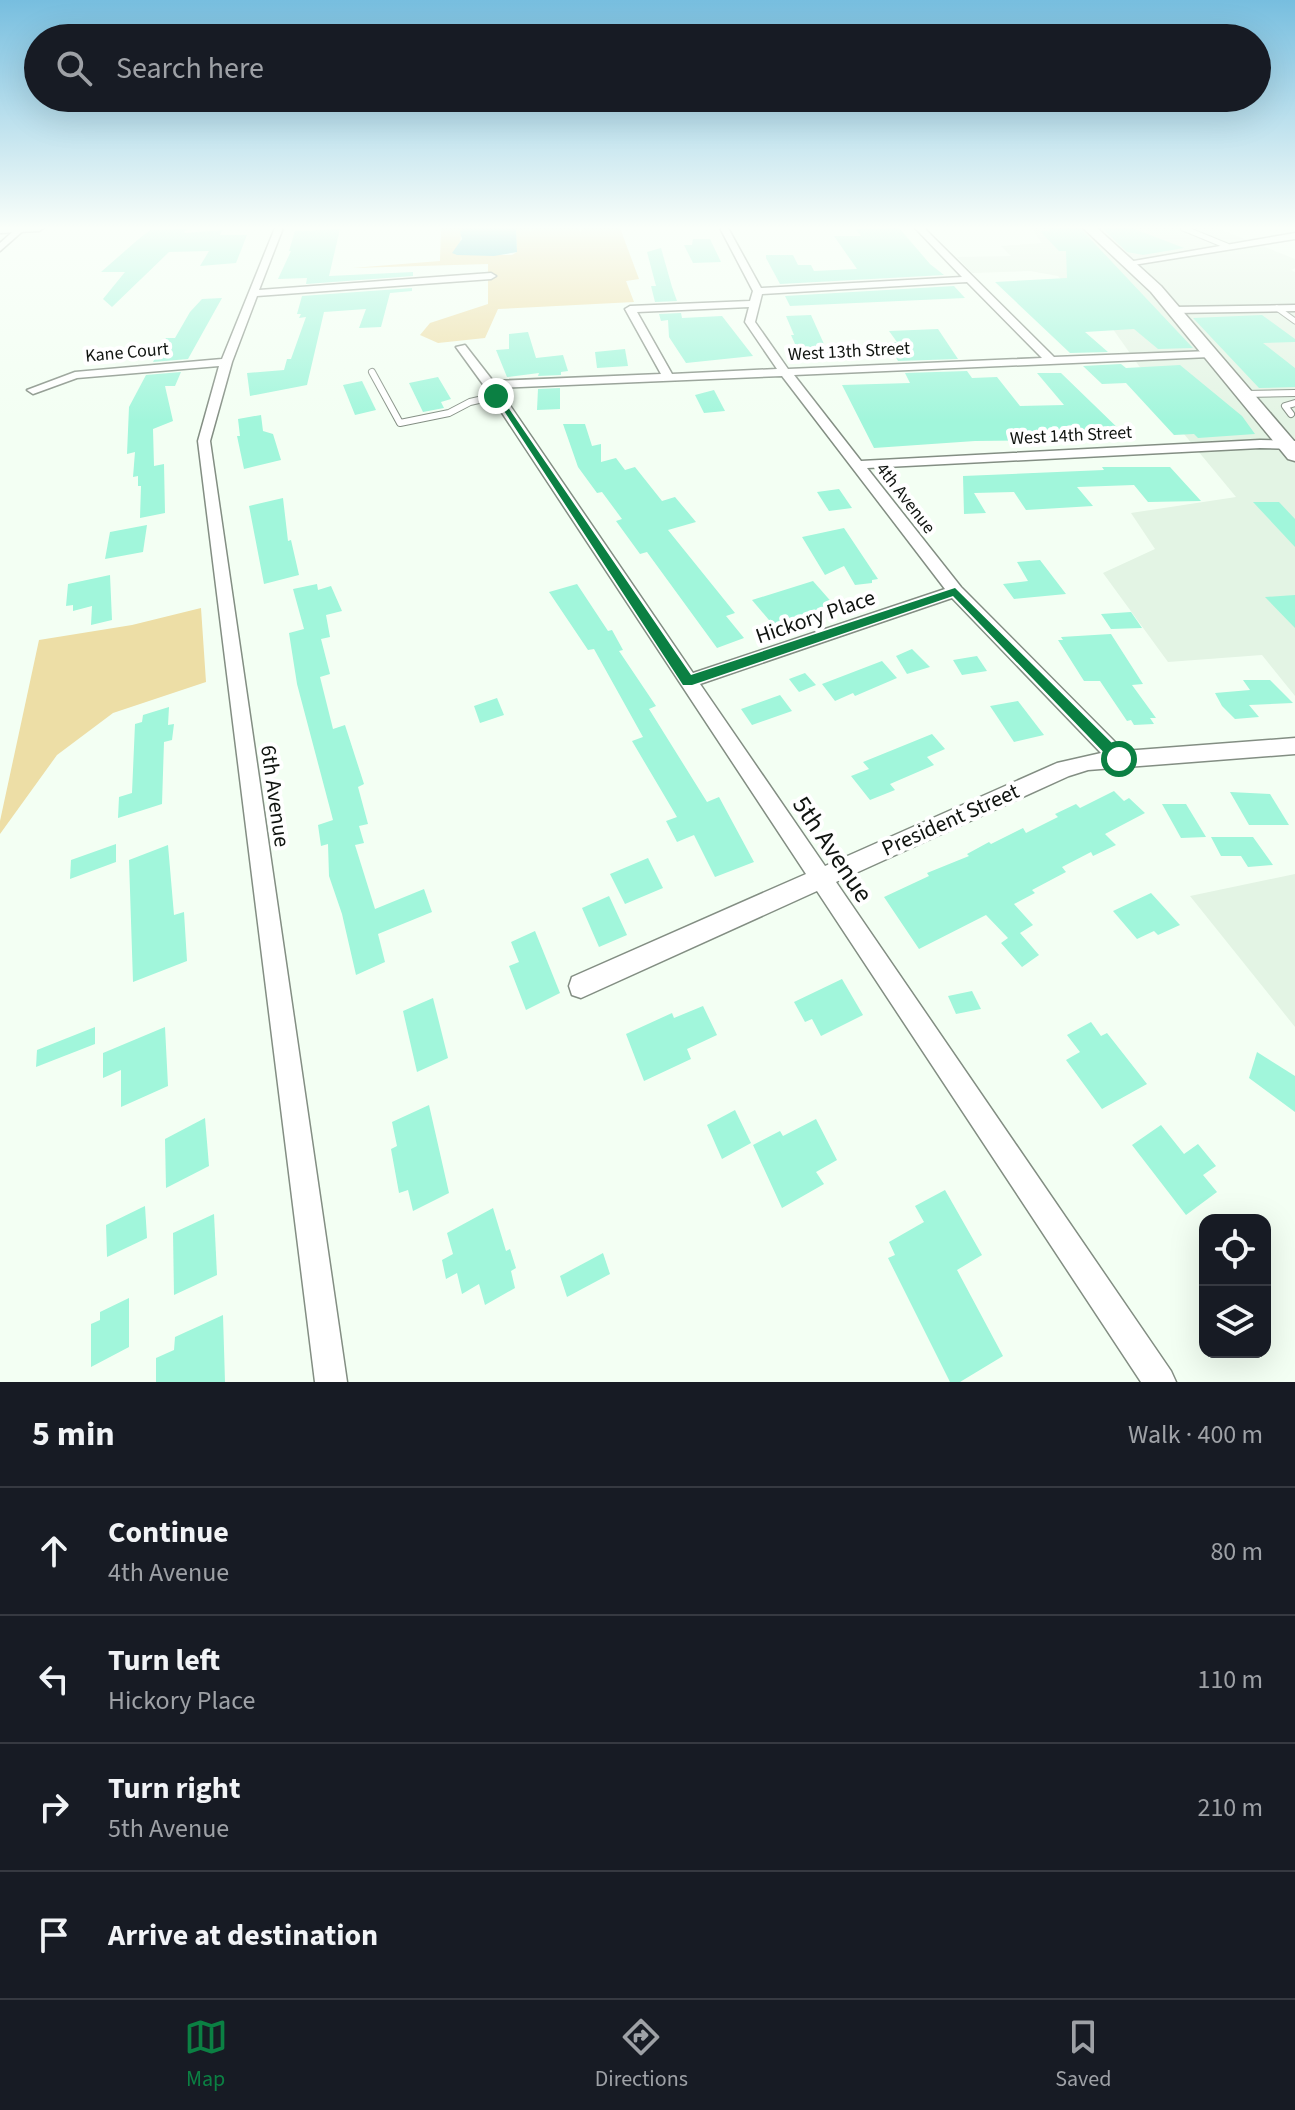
<!DOCTYPE html>
<meta charset="utf-8">
<style>
:root{--surface:#171b24;--page:#242831;--text:#f1f3f6;--muted:#9ea1a6;--line:#363941;--accent:#0b8043}
body{margin:0;font-family:"Source Sans 3",sans-serif;background:var(--page);color:var(--text)}
.controls{position:absolute;right:24px;bottom:24px;display:grid;overflow:hidden;border-radius:16px;box-shadow:0 8px 32px #0002}
.controls button{width:72px;height:72px;display:grid;place-items:center;padding:0;border:0;border-bottom:2px solid var(--line);background:var(--surface);color:var(--text);font:40px sans-serif}
.stop{position:absolute;width:24px;height:24px;margin:-18px;border:6px solid #0b8043;border-radius:50%;background:#fff}
.stop.end{background:#0b8043;border-color:#fff;box-shadow:0 2px 8px #0008}
.list{margin:0;padding:0;list-style:none}
h2{display:flex;justify-content:space-between;align-items:center;height:104px;margin:0;padding:0 32px;font-size:34px}
h2 small{font-size:26px;font-weight:400;color:var(--muted)}
.list li{display:grid;grid-template-columns:52px 1fr auto;gap:24px;align-items:center;box-sizing:border-box;height:128px;padding:0 32px;border-top:2px solid var(--line)}
.list b{display:block;font-size:30px;white-space:nowrap}
.list p{margin:0;font-size:26px;white-space:nowrap;color:var(--muted)}
.list em{font-size:26px;font-style:normal;color:var(--muted)}
.icon{flex:none;width:44px;height:44px;fill:none;stroke:currentColor;stroke-width:2;stroke-linecap:round;stroke-linejoin:round}
.map{position:relative;flex:none;width:1295px;height:1382px;overflow:hidden}
.search{position:absolute;background:var(--surface);box-shadow:0 8px 32px #0002;left:24px;right:24px;top:24px;height:88px;display:flex;align-items:center;gap:20px;box-sizing:border-box;padding:0 28px;border-radius:44px;color:var(--muted);font-size:30px}
.sheet{height:616px;background:var(--surface)}
nav{display:flex;justify-content:space-around;align-items:center;box-sizing:border-box;height:112px;border-top:2px solid var(--line);background:var(--surface);font-size:22px;color:var(--muted)}
nav a{display:grid;justify-items:center;gap:4px}
nav .on{color:var(--accent)}
.map>svg:first-child{display:block}
</style>
<div class="map">
<svg width="1295" height="1382" viewBox="0 0 1295 1382">
<rect width="100%" height="100%" fill="#f3fff3"/>
<g fill="#e3f4e4">
<path d="M1031,228H1217L1295,259V268L1291,270L1295,272V696L1262,655L1168,662L1103,573L1155,549L1131,513L1236,497L1179,428L1169,395L1139,366L1098,308H1086L1058,276L1030,271L972,273L957,257L1011,256L1001,246L1042,243Z"/>
<path d="M1295,874V1027L1190,896Z"/>
</g>
<g fill="#eddea6">
<path d="M441,228H463L457,255H512L517,252L516,228H528L531,232V228H579L580,232L582,228H620L639,279L626,281L634,302L498,309L485,338L438,343L420,335L430,323L488,304V264L352,268L440,261Z"/>
<path d="M201,608L206,682L113,713L57,755L0,834V821L39,640L132,625Z"/>
</g>
<path fill="#6eced1" d="M463,228H516L517,252L494,256L457,255L452,253L462,239L460,232Z"/>
<g fill="#a1f6db">
<path d="M899,228L930,264L944,275L780,284L766,258V255H793L798,265H811L814,271L857,269L834,236H861L856,229Z"/>
<path d="M1049,228H1080L1193,348L1158,349L1134,329L1085,332L1108,352L1070,353L995,282L1067,278L1066,251H1059L1040,231H1049Z"/>
<path d="M1102,228H1132L1184,248L1143,255L1127,252Z"/>
<path d="M187,229L184,233L222,230L220,235H247L236,263L200,266L209,251L169,252L112,307L103,299L125,272H101L134,243L150,230Z"/>
<path d="M340,229L329,276L413,272V276L306,284L307,278L278,279L291,251H289L295,231Z"/>
<path d="M693,239H710L721,262L693,263L684,245H692Z"/>
<path d="M661,248L672,287L677,301L655,302L651,286H656L647,252Z"/>
<path d="M954,286L965,298L790,306L785,296Z"/>
<path d="M412,288V291L390,293L381,327L359,328L366,309L324,312L307,385L250,396L247,373L284,370L287,359H291L306,317L299,318L301,314H297L302,296Z"/>
<path d="M222,298L188,359L153,362L166,338H175L190,312L202,299Z"/>
<path d="M681,313L682,318L722,316L753,356L686,363L669,337L668,320L661,321L659,314Z"/>
<path d="M811,315L828,353H799L791,335H794L786,316Z"/>
<path d="M1262,315L1295,339V342L1263,343L1295,368V387L1259,388L1193,318Z"/>
<path d="M938,329L958,359L898,361L887,342H897L889,331Z"/>
<path d="M528,332L536,358L563,355L568,371L561,372V375L538,376L539,373L507,377L496,350L509,349V334Z"/>
<path d="M625,349L628,366L597,368L595,352Z"/>
<path d="M1121,364L1126,368L1180,365L1242,416L1255,434L1198,438L1194,434L1174,435L1126,383L1102,384L1083,366Z"/>
<path d="M967,371L972,378L997,377L1020,406L1064,405L1037,373H1061L1125,435L1080,440L975,441L874,448L842,385L910,383L905,373Z"/>
<path d="M181,372L175,386H165L173,421L153,429L154,466L164,464L165,513L140,518L141,486H138V476L133,477L135,452L127,454L129,407L146,375Z"/>
<path d="M438,377L451,399L441,402L444,408L423,412L409,383Z"/>
<path d="M362,381L376,410L355,415L343,385Z"/>
<path d="M560,388V409L537,410L538,389Z"/>
<path d="M714,390L725,411L704,413L695,395Z"/>
<path d="M261,415L263,431L273,434L281,460L244,469L237,436H240L238,419Z"/>
<path d="M563,424H585L592,446L601,444V462L616,458L625,470L635,467L662,501L675,497L696,522L668,530L735,613L726,616L744,638L717,648L647,552L640,554L616,521L622,519L602,492L597,493L578,467Z"/>
<path d="M1102,467H1170L1201,501L1148,502L1134,485L1077,487L1093,506L1026,510L1014,492L974,493L986,513L964,514L963,476L1104,470Z"/>
<path d="M839,489L852,508L829,511L817,492Z"/>
<path d="M283,498L288,541L291,540L299,575L264,584L249,506Z"/>
<path d="M1253,502H1279L1295,519V547Z"/>
<path d="M147,525L143,552L105,559L110,532Z"/>
<path d="M844,528L878,579L872,580V583L855,585L844,566L825,575L802,537Z"/>
<path d="M1040,560L1066,594L1014,599L1003,584L1028,581L1017,562Z"/>
<path d="M110,575L112,620L91,625L92,606L73,611V605L66,606L68,584Z"/>
<path d="M813,581L835,606L774,626L752,600Z"/>
<path d="M317,584L318,590L331,586L342,611L326,615L330,637L321,639L330,674L320,677L333,729L345,725L364,784L358,787L368,824L359,826L364,843L355,845L375,909L424,889L432,912L378,934L385,962L356,975L342,914L329,876L328,844L321,846L318,825L333,820L297,684L289,633L304,629L293,589Z"/>
<path d="M577,584L608,631L612,630L623,650L619,651L656,706L649,709L707,802L719,797L754,862L715,877L694,835L677,842L666,821L677,817L632,741L643,737L594,649L588,650L549,592Z"/>
<path d="M1295,595V628L1265,597Z"/>
<path d="M1131,612L1142,628L1111,629L1101,614Z"/>
<path d="M1111,634L1143,684L1132,685L1156,718H1150L1154,724L1134,725L1131,720L1127,721L1100,681H1084L1058,640H1063L1061,637Z"/>
<path d="M912,649L930,667L907,674L896,656Z"/>
<path d="M977,656L987,671L962,675L953,660Z"/>
<path d="M882,661L897,678L855,696L853,693L835,701L822,684Z"/>
<path d="M805,673L816,685L799,692L789,679Z"/>
<path d="M1243,680H1270L1293,703L1249,705L1259,717L1235,719L1222,706L1215,693L1250,690Z"/>
<path d="M780,695L792,711L752,725L741,709Z"/>
<path d="M497,698L504,715L480,723L474,706Z"/>
<path d="M1018,701L1044,735L1014,742L990,706Z"/>
<path d="M169,707L168,725L174,724L172,740L164,742L162,804L118,818L119,797L132,793L135,724L142,722L143,715Z"/>
<path d="M932,734L945,749L927,757L934,765L890,784L895,790L870,800L851,776L869,769L863,762Z"/>
<path d="M1114,791L1124,801L1129,798L1145,813L1105,834L1116,845L1093,856L1091,852L1062,867L1066,872L1032,890L1035,893L1014,904L1033,925L1020,933L1039,955L1022,967L1001,943L1008,938L986,915L919,949L884,897L929,876L927,873L969,856L967,854L989,842L991,844L1023,828L1026,833L1058,817L1055,814L1076,804L1080,808Z"/>
<path d="M1230,792L1270,794L1289,825H1249Z"/>
<path d="M1162,804H1186L1206,837L1181,838Z"/>
<path d="M1211,837H1253L1273,865L1248,867L1241,856H1221Z"/>
<path d="M116,844V862L70,879L71,860Z"/>
<path d="M168,845L174,915L184,912L187,961L133,982L129,860Z"/>
<path d="M648,858L663,888L625,904L610,874Z"/>
<path d="M1151,893L1180,925L1158,935L1154,931L1137,939L1113,911Z"/>
<path d="M609,896L627,935L599,947L582,908Z"/>
<path d="M535,931L560,993L526,1010L509,966L519,962L511,942Z"/>
<path d="M842,979L863,1015L821,1036L812,1019L805,1022L794,1002Z"/>
<path d="M972,991L981,1009L956,1014L948,996Z"/>
<path d="M433,998L448,1058L417,1072L403,1011Z"/>
<path d="M703,1006L717,1035L687,1049L691,1059L644,1081L626,1034L672,1013L674,1018Z"/>
<path d="M1091,1022L1101,1036L1107,1033L1147,1084L1102,1109L1066,1060L1080,1052L1067,1035Z"/>
<path d="M95,1027V1044L36,1067L37,1050Z"/>
<path d="M165,1027L168,1086L121,1107V1070L103,1078V1053Z"/>
<path d="M1257,1052L1295,1076V1112L1249,1078Z"/>
<path d="M429,1105L449,1193L413,1211L408,1190L399,1193L391,1149L397,1146L392,1122Z"/>
<path d="M735,1110L751,1143L722,1159L707,1125Z"/>
<path d="M205,1118L209,1166L166,1188L165,1139Z"/>
<path d="M816,1119L837,1160L816,1172L824,1184L782,1208L753,1145L780,1131L783,1136Z"/>
<path d="M1161,1125L1184,1154L1198,1144L1216,1166L1203,1175L1217,1192L1186,1215L1132,1145Z"/>
<path d="M945,1190L982,1255L957,1270L1003,1356L960,1382H950L888,1258L895,1255L889,1242L924,1222L915,1206Z"/>
<path d="M145,1206L147,1238L107,1257L106,1225Z"/>
<path d="M493,1208L506,1251L510,1249L516,1268L511,1271L515,1288L485,1305L479,1284L462,1294L457,1273L446,1279L442,1260L453,1254L447,1233Z"/>
<path d="M214,1214L217,1275L174,1295L173,1233Z"/>
<path d="M603,1253L610,1274L567,1297L560,1276Z"/>
<path d="M129,1298V1347L91,1367V1324L100,1320V1312Z"/>
<path d="M223,1315L225,1382H156V1358L174,1350L175,1337Z"/>
</g>
<g fill="none" stroke-linecap="round" stroke-linejoin="round">
<defs>
<g id="service-far1">
<path d="M1183,228L1227,246"/>
<path d="M1277,308L1295,321"/>
</g>
<g id="service">
<path d="M372,372L400,423L449,413L470,402L496,396"/>
<path d="M1243,394L1295,393"/>
<path d="M1291,414L1285,406L1295,403"/>
</g>
<g id="minor">
<path d="M17,228L25,229L0,251V243Z"/>
<path d="M275,228H283L259,290L491,273L496,276L491,279L257,296L232,362L210,441L347,1382H315L198,441L219,366L77,378L33,394L27,390L75,372L222,359Z"/>
<path d="M720,228H728L761,288L962,277L915,228H924L1054,357L1210,351L1215,354L1210,357L794,375L861,461L1260,440L1295,441V449L1260,448L867,468L961,587L1124,751L1295,738V754L1088,770L1069,776L836,882L1171,1371L1176,1382H1141L817,891L581,998L572,995L569,986L572,977L806,874L485,387L456,347L465,345L493,381L661,374L625,309L630,306L750,301L753,291ZM967,282L1042,358L788,369L755,322L762,294ZM749,307L745,322L777,369L672,374L637,312ZM782,376L945,589L693,673L498,388ZM952,598L1101,753L1057,763L825,866L700,684Z"/>
<path d="M1295,233V239L1127,266L1122,263Z"/>
<path d="M1295,305V311L1173,313L1168,310L1173,307Z"/>
</g>
<path id="tertiary" d="M0,228H44L39,231L0,233Z"/>
<path id="primary" d="M1083,228H1097L1161,286L1295,442V461L1288,459L1151,292Z"/>
</defs>
<use href="#service-far1" stroke="#838e83" stroke-width="7"/>
<use href="#service" stroke="#838e83" stroke-width="8"/>
<use href="#minor" stroke="#838e83" stroke-width="3"/>
<use href="#tertiary" stroke="#838e83" stroke-width="3"/>
<use href="#primary" stroke="#838e83" stroke-width="3"/>
<use href="#service-far1" stroke="#fff" stroke-width="5"/>
<use href="#service" stroke="#fff" stroke-width="6"/>
<use href="#minor" fill="#fff" fill-rule="evenodd"/>
<use href="#tertiary" fill="#fff" fill-rule="evenodd"/>
<use href="#primary" fill="#fff" fill-rule="evenodd"/>
</g>
<linearGradient id="sky" x2="0" y2="1"><stop stop-color="#77bedf"/><stop offset="0.54" stop-color="#fafffa"/><stop offset="1" stop-color="#fafffa" stop-opacity="0"/></linearGradient>
<rect width="1295" height="422" fill="url(#sky)"/>
<path fill="#0b8043" d="M493,394H499L691,675L955,588L1124,755V763H1114L953,596L692,685H683Z"/>
<g text-anchor="middle" stroke-width="8" stroke-linejoin="round" paint-order="stroke">
<g font-size="18" fill="#101410" stroke="#fff">
<text transform="translate(849 351) rotate(-3)" y="6">West 13th Street</text>
<text transform="translate(127 352) rotate(-5)" y="6">Kane Court</text>
<text transform="translate(1071 435) rotate(-3)" y="6">West 14th Street</text>
<text transform="translate(906 498) rotate(52)" y="6">4th Avenue</text>
</g>
<g font-size="22" fill="#101410" stroke="#fff">
<text transform="translate(815 616) rotate(-19)" y="8">Hickory Place</text>
<text transform="translate(276 796) rotate(82)" y="8">6th Avenue</text>
<text transform="translate(950 819) rotate(-24)" y="8">President Street</text>
</g>
<g font-size="26" fill="#101410" stroke="#fff">
<text transform="translate(833 849) rotate(56)" y="9">5th Avenue</text>
</g>
</g>
</svg>
<div class="controls">
<button><svg class="icon" aria-label="locate" viewBox="0 0 24 24"><circle cx="12" cy="12" r="6"/><path d="M12 2v4M12 18v4M2 12h4M18 12h4"/></svg></button>
<button><svg class="icon" aria-label="layers" viewBox="0 0 24 24"><path d="M12 4l9 5-9 5-9-5zM3 14l9 5 9-5"/></svg></button>
</div>
<div class="stop" style="left:1119px;top:759px"></div>
<div class="stop end" style="left:496px;top:396px"></div>
<div class="search"><svg class="icon" aria-label="search" viewBox="0 0 24 24"><circle cx="10" cy="10" r="6"/><path d="M15 15l6 6"/></svg>Search here</div>
</div>
<section class="sheet">
<h2>5 min<small>Walk · 400 m</small></h2>
<ul class="list">
<li><svg class="icon" aria-label="ahead" viewBox="0 0 24 24"><path d="M12 20V5M6 11l6-6 6 6"/></svg><div><b>Continue</b><p>4th Avenue</p></div><em>80 m</em></li>
<li><svg class="icon" aria-label="left" viewBox="0 0 24 24"><path d="M17 20v-9H6M10 6l-5 5 5 5"/></svg><div><b>Turn left</b><p>Hickory Place</p></div><em>110 m</em></li>
<li><svg class="icon" aria-label="right" viewBox="0 0 24 24"><path d="M7 20v-9h11M14 6l5 5-5 5"/></svg><div><b>Turn right</b><p>5th Avenue</p></div><em>210 m</em></li>
<li><svg class="icon" aria-label="arrive" viewBox="0 0 24 24"><path d="M6 21V4h12l-3 4 3 4H6"/></svg><div><b>Arrive at destination</b></div></li>
</ul>
</section>
<nav>
<a class="on"><svg class="icon" aria-label="map" viewBox="0 0 24 24"><path d="M3 6l6-2 6 2 6-2v14l-6 2-6-2-6 2zM9 4v14M15 6v14"/></svg>Map</a>
<a><svg class="icon" aria-label="directions" viewBox="0 0 24 24"><path d="M12 3l9 9-9 9-9-9zM9 14v-3h6M13 9l2 2-2 2"/></svg>Directions</a>
<a><svg class="icon" aria-label="saved" viewBox="0 0 24 24"><path d="M7 4h10v16l-5-4-5 4z"/></svg>Saved</a>
</nav>
